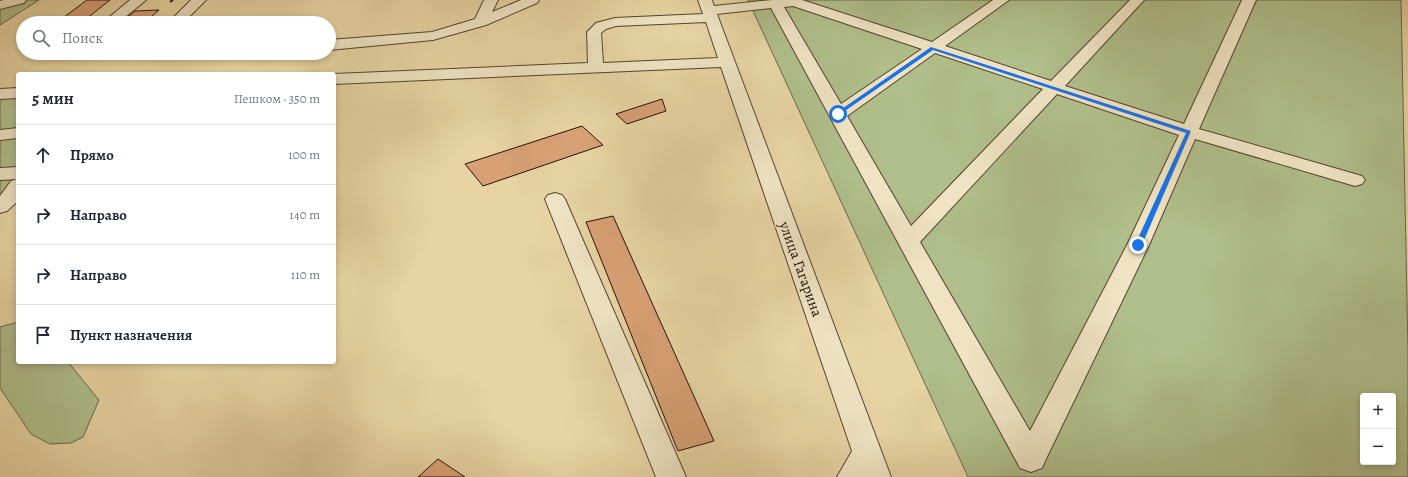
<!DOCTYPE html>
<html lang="ru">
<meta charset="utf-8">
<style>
:root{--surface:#fff;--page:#f6f6f7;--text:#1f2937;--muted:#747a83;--line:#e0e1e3}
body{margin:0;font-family:Alegreya,serif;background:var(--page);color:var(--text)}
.controls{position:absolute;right:12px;bottom:12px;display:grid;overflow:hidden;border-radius:4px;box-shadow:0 2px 6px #0003}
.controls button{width:36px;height:36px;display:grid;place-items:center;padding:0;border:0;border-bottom:1px solid var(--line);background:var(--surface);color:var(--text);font:20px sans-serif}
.stop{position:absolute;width:12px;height:12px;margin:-9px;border:3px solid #1a73e8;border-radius:50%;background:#fff}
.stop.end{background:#1a73e8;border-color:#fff;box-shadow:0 1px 4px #0008}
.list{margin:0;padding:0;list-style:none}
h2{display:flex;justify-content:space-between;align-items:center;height:52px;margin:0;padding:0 16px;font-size:17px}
h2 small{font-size:13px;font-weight:400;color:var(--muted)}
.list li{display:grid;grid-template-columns:26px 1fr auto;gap:12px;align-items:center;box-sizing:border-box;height:60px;padding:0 16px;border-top:1px solid var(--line)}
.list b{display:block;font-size:15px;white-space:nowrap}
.list em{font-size:13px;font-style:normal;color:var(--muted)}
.icon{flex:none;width:22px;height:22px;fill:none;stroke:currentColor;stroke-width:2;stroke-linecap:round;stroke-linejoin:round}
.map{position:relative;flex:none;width:1408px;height:477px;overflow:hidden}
.search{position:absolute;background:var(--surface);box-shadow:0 2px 6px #0003;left:16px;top:16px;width:320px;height:44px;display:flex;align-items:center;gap:10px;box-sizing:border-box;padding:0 14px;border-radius:22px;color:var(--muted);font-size:15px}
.panel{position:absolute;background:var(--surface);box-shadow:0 2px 6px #0003;left:16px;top:72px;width:320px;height:292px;border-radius:4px}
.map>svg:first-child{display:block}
</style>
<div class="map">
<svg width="1408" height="477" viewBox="0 0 1408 477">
<rect width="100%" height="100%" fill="#e7d4a2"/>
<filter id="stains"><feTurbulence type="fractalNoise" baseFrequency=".005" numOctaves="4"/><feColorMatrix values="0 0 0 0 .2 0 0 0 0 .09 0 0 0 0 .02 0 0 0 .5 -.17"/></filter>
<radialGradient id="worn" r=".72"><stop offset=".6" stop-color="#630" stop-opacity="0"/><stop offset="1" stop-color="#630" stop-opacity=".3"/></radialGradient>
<g fill="#afbe8a" stroke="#696849" fill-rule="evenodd">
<path d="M0,0H39L0,25Z"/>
<path d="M748,0H1401L1408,351V477H968ZM1363,396H1393V462H1363Z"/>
<path d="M18,97V181L0,195V98Z"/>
<path d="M18,322V362H68L99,400L83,437L71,443L50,444L31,434L0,388V327Z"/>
</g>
<g fill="#d8a075" stroke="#231208">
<path d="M87,0H110L81,23H56Z"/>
<path d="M159,10L144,23H120L135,11Z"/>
<path d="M662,99L666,111L627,124L616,114Z"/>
<path d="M582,126L603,145L483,186L465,164Z"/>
<path d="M613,216L714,441L678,451L586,222Z"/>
<path d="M438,459L465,477H418Z"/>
</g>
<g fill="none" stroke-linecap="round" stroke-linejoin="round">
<defs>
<g id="minor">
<path d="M3,0H26L24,3L0,9V1Z"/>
<path d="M130,0H146L118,23H102Z"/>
<path d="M191,0H206L183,23H168Z"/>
<path d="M484,0H498L492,12L521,0H539L537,3L486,25L433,40L329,50V40L432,32L475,19Z"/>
<path d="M698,0H712L714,6L772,0H802L932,42L993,0H1009L945,46L1051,81L1130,0H1144L1065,86L1184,124L1242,0H1256L1199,129L1362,176L1365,180L1362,184L1355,186L1195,139L1149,245L1046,459L1042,468L1031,472L1020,468L771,8L717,14L891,477H837L852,451L721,67L334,84V74L588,63L587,32L596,23L615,18L703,14ZM793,6L922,49L841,104L784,7ZM706,22L718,58L603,63L601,33L606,29L616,26ZM935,53L1043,89L911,226L847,116ZM1057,94L1179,135L1127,245L1030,431L920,242Z"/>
<path d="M18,88V98L0,99V89Z"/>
<path d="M18,128V138L0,140V130Z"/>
<path d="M18,167V179L0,180V168Z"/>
<path d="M18,179V201L7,211L0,213V196L11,181Z"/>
<path d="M555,193L562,195L565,199L686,477H656L545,199L548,195Z"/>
</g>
</defs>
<use href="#minor" stroke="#54422e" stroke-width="2"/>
<use href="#minor" fill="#efe3c3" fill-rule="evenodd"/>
<path stroke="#231208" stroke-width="2" stroke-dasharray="5 5" stroke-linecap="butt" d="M170,2L173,0"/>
</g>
<path fill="#1a73e8" d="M931,47L1191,131L1141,247L1135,245L1186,133L933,50L839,115H836V113Z"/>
<g text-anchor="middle" stroke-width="3" stroke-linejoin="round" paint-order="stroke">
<g font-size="15" fill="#231208" stroke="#efe3c3">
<text transform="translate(801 269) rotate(70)" y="5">улица Гагарина</text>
</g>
</g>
<rect width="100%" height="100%" filter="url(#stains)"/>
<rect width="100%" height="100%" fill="url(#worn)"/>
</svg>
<div class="controls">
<button>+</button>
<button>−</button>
</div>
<div class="stop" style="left:838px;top:114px"></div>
<div class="stop end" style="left:1138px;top:245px"></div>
<div class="search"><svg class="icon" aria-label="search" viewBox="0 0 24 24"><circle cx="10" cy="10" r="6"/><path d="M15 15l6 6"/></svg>Поиск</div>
<section class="panel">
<h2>5 мин<small>Пешком · 350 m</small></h2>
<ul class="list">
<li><svg class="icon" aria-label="ahead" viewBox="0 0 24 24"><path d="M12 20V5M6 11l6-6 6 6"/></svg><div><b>Прямо</b></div><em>100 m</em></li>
<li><svg class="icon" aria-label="right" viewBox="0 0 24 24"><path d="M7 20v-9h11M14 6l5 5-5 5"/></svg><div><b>Направо</b></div><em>140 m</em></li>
<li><svg class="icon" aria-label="right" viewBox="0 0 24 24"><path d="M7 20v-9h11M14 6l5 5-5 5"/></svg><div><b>Направо</b></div><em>110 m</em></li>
<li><svg class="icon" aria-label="arrive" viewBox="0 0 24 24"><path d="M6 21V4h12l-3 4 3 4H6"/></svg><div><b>Пункт назначения</b></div></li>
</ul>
</section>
</div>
